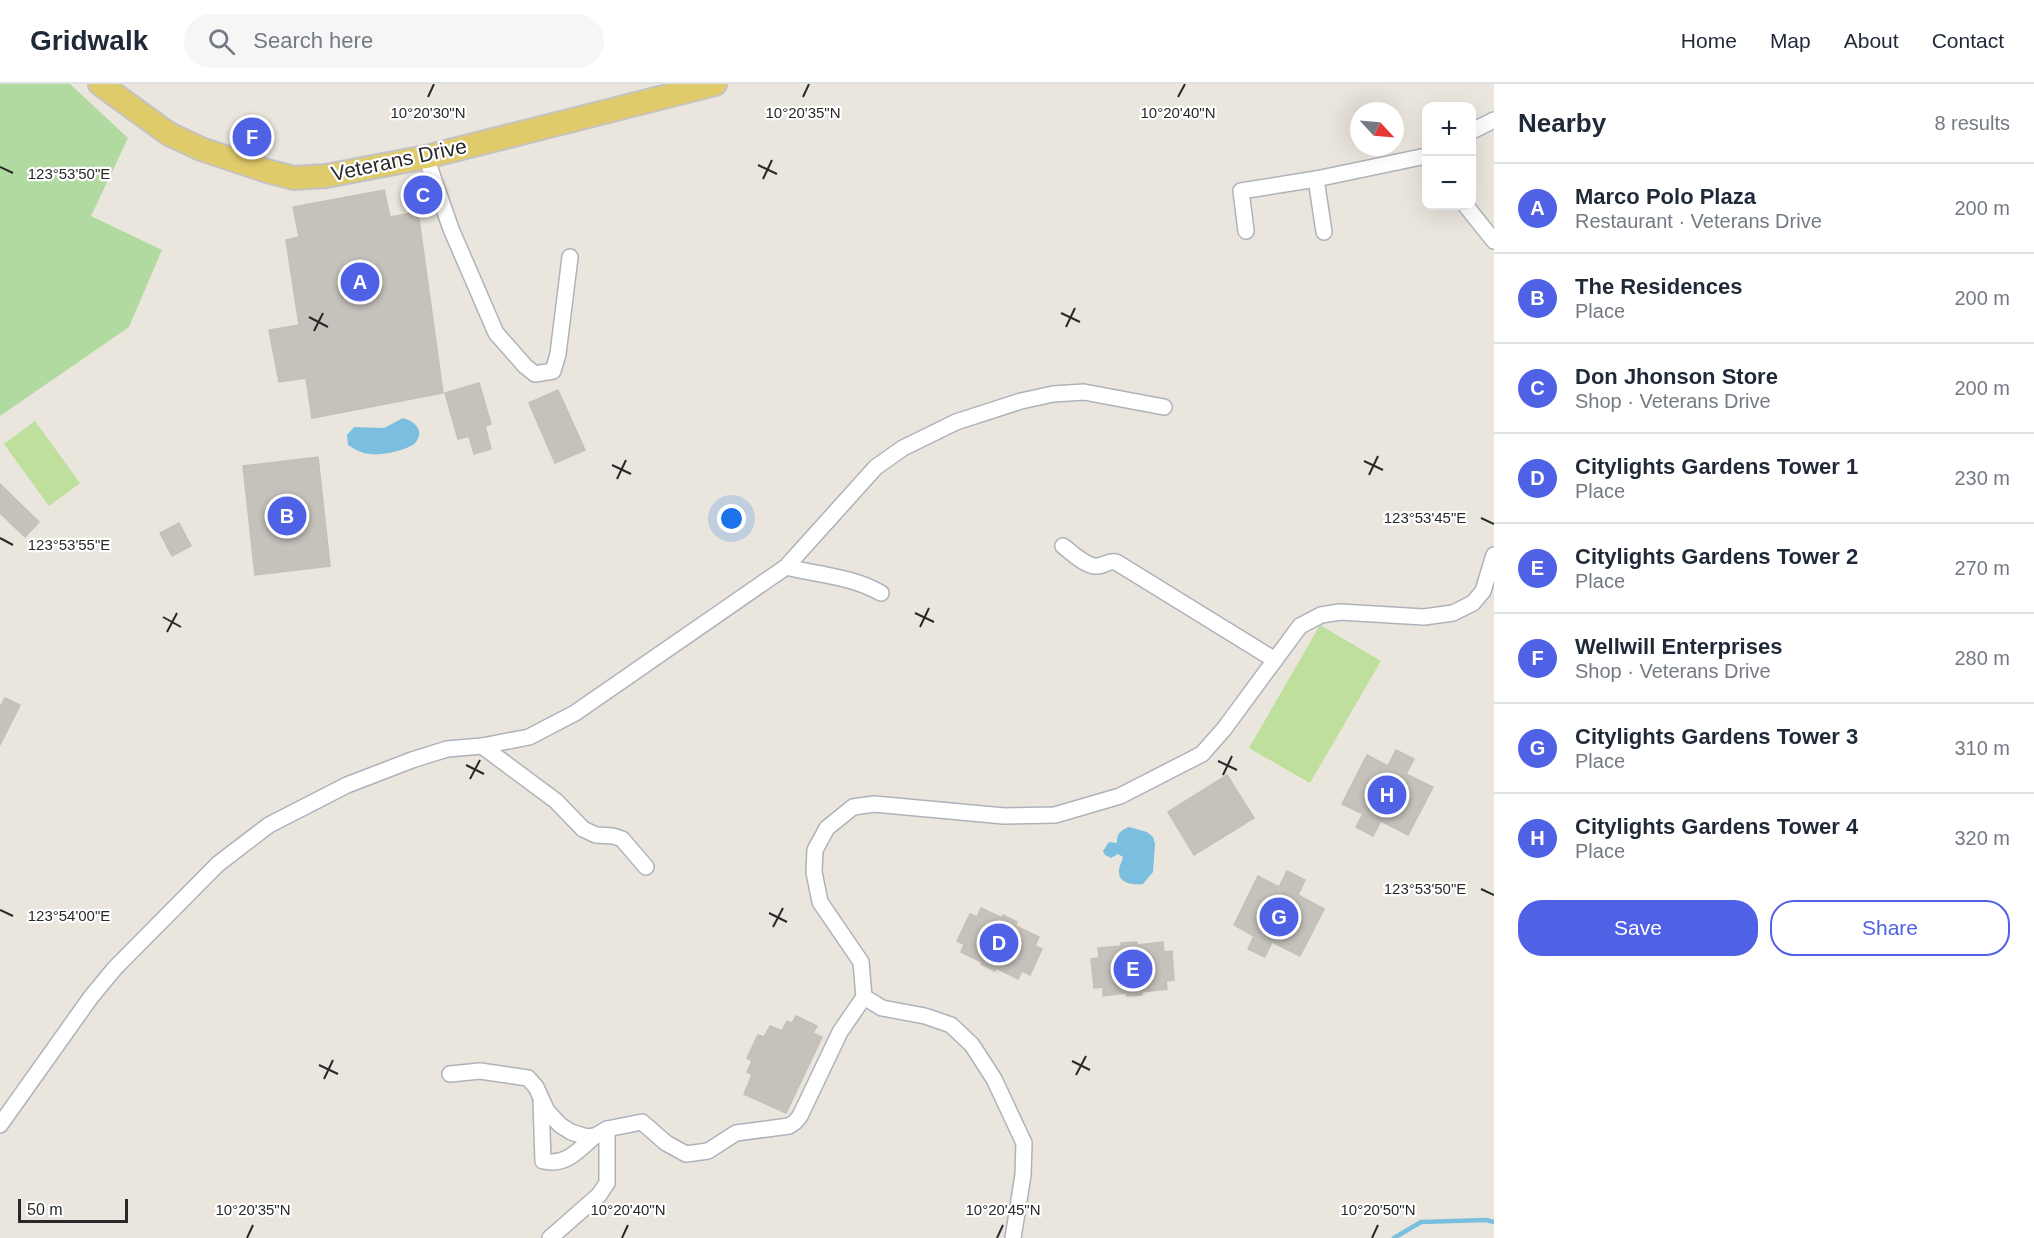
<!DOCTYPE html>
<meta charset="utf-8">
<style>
:root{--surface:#fff;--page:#f6f6f7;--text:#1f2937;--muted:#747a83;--line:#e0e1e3;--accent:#4f62e5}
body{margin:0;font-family:Arial,sans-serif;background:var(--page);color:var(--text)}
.controls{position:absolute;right:18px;top:18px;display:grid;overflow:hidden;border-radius:12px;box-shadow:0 6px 24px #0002}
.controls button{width:54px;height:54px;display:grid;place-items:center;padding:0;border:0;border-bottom:2px solid var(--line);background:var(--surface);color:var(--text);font:30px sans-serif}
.compass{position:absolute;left:1350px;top:18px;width:54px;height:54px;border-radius:50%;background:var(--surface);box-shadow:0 6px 24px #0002;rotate:116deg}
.scale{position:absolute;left:18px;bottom:15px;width:110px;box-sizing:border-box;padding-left:6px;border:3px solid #292929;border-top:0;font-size:16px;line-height:21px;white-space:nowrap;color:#292929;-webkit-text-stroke:4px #fff;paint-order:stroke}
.you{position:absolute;left:732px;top:435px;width:21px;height:21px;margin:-15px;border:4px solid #fff;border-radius:50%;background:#1a73e8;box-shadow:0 0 0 9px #1a73e833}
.badge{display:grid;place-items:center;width:39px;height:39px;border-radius:50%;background:var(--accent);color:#fff;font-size:20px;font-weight:700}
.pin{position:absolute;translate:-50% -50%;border:3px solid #fff;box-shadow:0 2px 6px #0006}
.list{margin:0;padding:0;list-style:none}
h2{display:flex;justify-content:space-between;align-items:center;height:78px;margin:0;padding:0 24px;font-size:26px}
h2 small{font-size:20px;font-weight:400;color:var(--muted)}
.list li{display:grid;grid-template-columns:39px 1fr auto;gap:18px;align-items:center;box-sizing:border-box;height:90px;padding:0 24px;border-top:2px solid var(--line)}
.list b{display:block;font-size:22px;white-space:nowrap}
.list p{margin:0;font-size:20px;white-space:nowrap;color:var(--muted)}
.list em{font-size:20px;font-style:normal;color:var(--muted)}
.actions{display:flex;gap:12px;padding:18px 24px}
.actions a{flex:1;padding:14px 0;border:2px solid var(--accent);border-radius:24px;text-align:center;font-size:21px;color:var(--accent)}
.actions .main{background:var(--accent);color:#fff}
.icon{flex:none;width:33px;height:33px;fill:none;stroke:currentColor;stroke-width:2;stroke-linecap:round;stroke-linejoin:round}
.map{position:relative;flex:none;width:1494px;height:1154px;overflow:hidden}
header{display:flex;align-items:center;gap:36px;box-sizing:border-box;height:84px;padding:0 30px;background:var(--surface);border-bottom:2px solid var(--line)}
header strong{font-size:28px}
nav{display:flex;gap:33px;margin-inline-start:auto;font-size:21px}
.search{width:420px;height:54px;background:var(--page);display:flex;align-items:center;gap:15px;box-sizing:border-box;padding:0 21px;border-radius:33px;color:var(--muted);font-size:22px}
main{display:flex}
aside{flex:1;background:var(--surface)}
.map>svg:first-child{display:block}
</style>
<header>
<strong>Gridwalk</strong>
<div class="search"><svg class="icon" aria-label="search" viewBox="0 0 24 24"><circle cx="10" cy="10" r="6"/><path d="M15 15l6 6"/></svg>Search here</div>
<nav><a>Home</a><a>Map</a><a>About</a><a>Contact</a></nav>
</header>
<main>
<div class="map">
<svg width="1494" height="1154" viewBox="0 0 1494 1154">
<rect width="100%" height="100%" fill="#eae5dd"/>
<path fill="#b0da9f" d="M0,0H70L128,54L91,132L162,166L129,243L0,332Z"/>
<g fill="#bfe09c">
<path d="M35,337L80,399L49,422L4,360Z"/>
<path d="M1320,541L1381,577L1310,699L1249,664Z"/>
</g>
<g fill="#7bbfe0">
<path d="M403,334C414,337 425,346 416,358C410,366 380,372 370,370C361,369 356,366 348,361L347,351L354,343L384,344Z"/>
<path d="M1129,743L1147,748L1153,753L1155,760L1153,788L1143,800C1134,801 1119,800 1119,788C1118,784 1122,778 1123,773L1118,770L1111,774L1105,771L1103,767L1109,758L1117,759C1116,750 1121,746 1129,743Z"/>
</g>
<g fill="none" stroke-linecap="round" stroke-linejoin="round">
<path stroke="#7bbfe0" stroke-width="4.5" d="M1394,1154L1421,1138L1486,1136L1494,1138"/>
</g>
<g fill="#c5c2bc" stroke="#c5c0b7" stroke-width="1.5">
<path d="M384,106L390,133L418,128L443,309L312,334L306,294L279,298L269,246L299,241L286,156L299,153L293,123Z"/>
<path d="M479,299L491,340L485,342L491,365L474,370L469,352L458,355L445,309Z"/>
<path d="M558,306L585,366L555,379L529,319Z"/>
<path d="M318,373L330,482L255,491L243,382Z"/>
<path d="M0,400L39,438L25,453L0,429Z"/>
<path d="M179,439L191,462L172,472L160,449Z"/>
<path d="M5,614L20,621L0,661V623Z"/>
<path d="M1396,666L1414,675L1406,690L1433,703L1408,751L1381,737L1373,752L1356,743L1363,730L1342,720L1367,671L1388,682Z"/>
<path d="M1227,691L1254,734L1194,771L1168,728Z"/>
<path d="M1287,787L1305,796L1298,811L1324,825L1300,872L1272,858L1265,873L1248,865L1254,852L1234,841L1258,792L1279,803Z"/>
<path d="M981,824L1002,834L1003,831L1017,838L1016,842L1039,853L1035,862L1042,865L1030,891L1022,887L1018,895L996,884L995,887L981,880L982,878L961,868L964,860L957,857L970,830L977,833Z"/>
<path d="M1137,858V861L1163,858L1164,868L1172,867L1174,896L1166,897L1167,905L1142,908V911L1127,912L1126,909L1103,912V903L1094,904L1091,875L1099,874L1098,864L1121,862V859Z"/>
<path d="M796,932L817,942L813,949L822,953L786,1029L744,1010L752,991L747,988L752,977L747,974L758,951L764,953L770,942L782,947L787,937L792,939Z"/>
</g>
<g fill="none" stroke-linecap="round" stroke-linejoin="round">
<defs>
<g id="street">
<path d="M1472,47L1494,36"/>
<path d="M426,73L451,145L496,249L525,282L535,290L553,287L558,270L570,173"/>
<path d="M1316,95L1324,148"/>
<path d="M1466,122L1494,157"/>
<path d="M1246,147L1241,107L1316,95L1426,72"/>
<path d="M1063,462C1071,468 1086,483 1097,482C1105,482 1108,476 1116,478L1275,576"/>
<path d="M786,483C819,491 851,492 881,509"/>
<path d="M482,662L556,717L583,745L596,751L613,752L622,755L646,783"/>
<path d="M864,913L882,924L925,932L951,941L972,961L994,995L1024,1059L1023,1091L1013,1154"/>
<path d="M450,990L480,987L528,994L536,1003L547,1027L560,1041L571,1048L587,1053L595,1052L607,1045L642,1038L666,1059L686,1070L708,1067L736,1049L789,1042L795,1038L800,1032L840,948L864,913L861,878L820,818L814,788L815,766L827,744L853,723L874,720L1004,732L1055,731L1120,712L1202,670L1224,645L1300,542L1321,531L1340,528L1424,533L1453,529L1473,519L1483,507L1494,471"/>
<path d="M541,1018L543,1077C567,1082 578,1066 595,1052"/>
<path d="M0,1041L91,913L115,884L218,780L269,741L347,701L412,676L447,665L482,662L529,653L575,629L786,483L876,383L903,364L956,338L1021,317L1053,310L1084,308L1164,323"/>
<path d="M550,1154L599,1111L607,1099V1045"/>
</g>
<path id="primary" d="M100,0L169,50L201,65L267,87L294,94L326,92L426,73L715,0"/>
</defs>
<use href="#street" stroke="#b0b2bb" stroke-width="18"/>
<use href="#primary" stroke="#c3c3c3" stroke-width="26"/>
<use href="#street" stroke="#fff" stroke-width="15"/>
<use href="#primary" stroke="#e0cb6b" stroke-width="22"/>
</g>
<path fill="none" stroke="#292929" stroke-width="2" d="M428,13L434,0M803,13L809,0M1178,13L1185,0M758,81L777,90M0,83L13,89M763,95L772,76M1061,229L1080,238M309,233L328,243M1066,243L1075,224M314,247L323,229M1364,377L1383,386M612,381L631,390M1369,391L1378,372M617,395L626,376M1481,434L1494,440M0,454L13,461M915,529L934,538M163,533L181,543M920,543L929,524M167,548L177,529M1218,677L1237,686M466,681L484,690M1223,691L1232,672M470,695L480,676M1481,805L1494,811M0,826L13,832M769,829L787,838M773,843L783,824M1072,977L1090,986M319,981L338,990M1076,991L1086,972M324,995L333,976M247,1154L253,1141M622,1154L628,1141M997,1154L1003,1141M1372,1154L1378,1141"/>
<g text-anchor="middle" stroke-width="4.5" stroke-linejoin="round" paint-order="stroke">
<g font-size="21" fill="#292929" stroke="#fff">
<text transform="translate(399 76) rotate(-12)" y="7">Veterans Drive</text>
</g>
</g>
<g font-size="15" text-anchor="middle" fill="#292929" stroke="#fff" stroke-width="4.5" stroke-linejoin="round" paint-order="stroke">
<text x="428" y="34">10°20'30"N</text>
<text x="803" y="34">10°20'35"N</text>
<text x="1178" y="34">10°20'40"N</text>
<text x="69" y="95">123°53'50"E</text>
<text x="1425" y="439">123°53'45"E</text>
<text x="69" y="466">123°53'55"E</text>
<text x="1425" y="810">123°53'50"E</text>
<text x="69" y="837">123°54'00"E</text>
<text x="253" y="1131">10°20'35"N</text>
<text x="628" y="1131">10°20'40"N</text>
<text x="1003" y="1131">10°20'45"N</text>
<text x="1378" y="1131">10°20'50"N</text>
</g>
</svg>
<div class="controls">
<button>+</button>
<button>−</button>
</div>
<svg class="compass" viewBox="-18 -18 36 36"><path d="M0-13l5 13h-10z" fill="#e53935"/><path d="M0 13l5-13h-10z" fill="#747a83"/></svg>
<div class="scale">50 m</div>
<div class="you"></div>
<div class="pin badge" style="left:360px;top:198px">A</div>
<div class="pin badge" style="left:287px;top:432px">B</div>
<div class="pin badge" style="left:423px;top:111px">C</div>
<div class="pin badge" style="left:999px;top:859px">D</div>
<div class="pin badge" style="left:1133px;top:885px">E</div>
<div class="pin badge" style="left:252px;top:53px">F</div>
<div class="pin badge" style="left:1279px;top:833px">G</div>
<div class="pin badge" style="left:1387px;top:711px">H</div>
</div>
<aside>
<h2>Nearby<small>8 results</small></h2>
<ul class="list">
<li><span class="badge">A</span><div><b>Marco Polo Plaza</b><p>Restaurant · Veterans Drive</p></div><em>200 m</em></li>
<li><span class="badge">B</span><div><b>The Residences</b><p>Place</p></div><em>200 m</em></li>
<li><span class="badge">C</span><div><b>Don Jhonson Store</b><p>Shop · Veterans Drive</p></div><em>200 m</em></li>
<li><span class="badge">D</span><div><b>Citylights Gardens Tower 1</b><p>Place</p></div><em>230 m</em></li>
<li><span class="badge">E</span><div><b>Citylights Gardens Tower 2</b><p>Place</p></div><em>270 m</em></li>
<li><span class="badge">F</span><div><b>Wellwill Enterprises</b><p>Shop · Veterans Drive</p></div><em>280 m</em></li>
<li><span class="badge">G</span><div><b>Citylights Gardens Tower 3</b><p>Place</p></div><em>310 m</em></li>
<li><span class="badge">H</span><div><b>Citylights Gardens Tower 4</b><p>Place</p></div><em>320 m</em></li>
</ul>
<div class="actions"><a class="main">Save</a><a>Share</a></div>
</aside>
</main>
